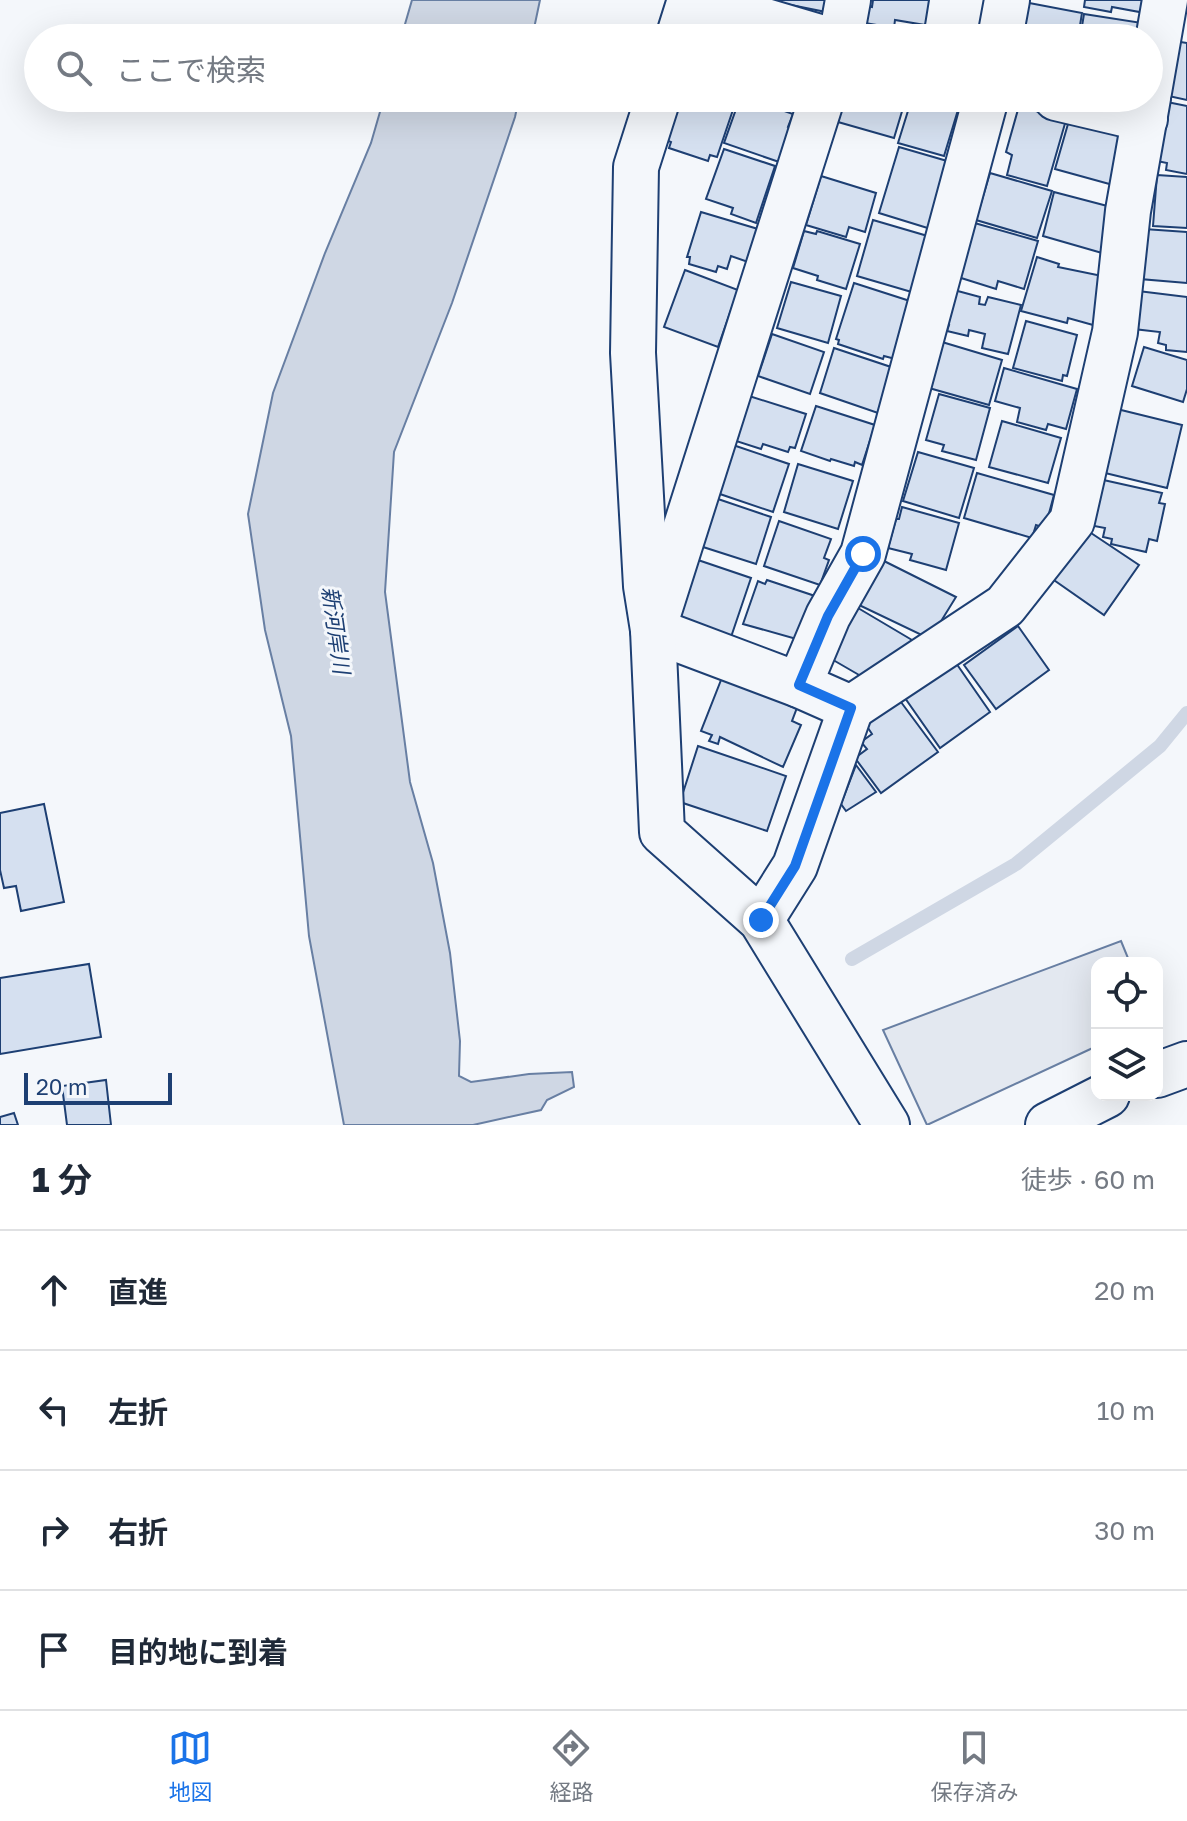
<!DOCTYPE html>
<html lang="ja">
<meta charset="utf-8">
<style>
:root{--surface:#fff;--page:#f6f6f7;--text:#1f2937;--muted:#747a83;--line:#e0e1e3;--accent:#1a73e8}
body{margin:0;font-family:"Golos Text","Noto Sans JP",sans-serif;background:var(--page);color:var(--text)}
.controls{position:absolute;right:24px;bottom:24px;display:grid;overflow:hidden;border-radius:16px;box-shadow:0 8px 32px #0002}
.controls button{width:72px;height:72px;display:grid;place-items:center;padding:0;border:0;border-bottom:2px solid var(--line);background:var(--surface);color:var(--text);font:40px sans-serif}
.scale{position:absolute;left:24px;bottom:20px;width:148px;box-sizing:border-box;padding-left:8px;border:4px solid #1d3f73;border-top:0;font-size:22px;line-height:28px;white-space:nowrap;color:#1d3f73;-webkit-text-stroke:6px #f4f7fb;paint-order:stroke}
.stop{position:absolute;width:24px;height:24px;margin:-18px;border:6px solid #1a73e8;border-radius:50%;background:#fff}
.stop.end{background:#1a73e8;border-color:#fff;box-shadow:0 2px 8px #0008}
.list{margin:0;padding:0;list-style:none}
h2{display:flex;justify-content:space-between;align-items:center;height:104px;margin:0;padding:0 32px;font-size:34px}
h2 small{font-size:26px;font-weight:400;color:var(--muted)}
.list li{display:grid;grid-template-columns:52px 1fr auto;gap:24px;align-items:center;box-sizing:border-box;height:120px;padding:0 32px;border-top:2px solid var(--line)}
.list b{display:block;font-size:30px;white-space:nowrap}
.list em{font-size:26px;font-style:normal;color:var(--muted)}
.icon{flex:none;width:44px;height:44px;fill:none;stroke:currentColor;stroke-width:2;stroke-linecap:round;stroke-linejoin:round}
.map{position:relative;flex:none;width:1187px;height:1125px;overflow:hidden}
.search{position:absolute;background:var(--surface);box-shadow:0 8px 32px #0002;left:24px;right:24px;top:24px;height:88px;display:flex;align-items:center;gap:20px;box-sizing:border-box;padding:0 28px;border-radius:44px;color:var(--muted);font-size:30px}
.sheet{height:584px;background:var(--surface)}
nav{display:flex;justify-content:space-around;align-items:center;box-sizing:border-box;height:112px;border-top:2px solid var(--line);background:var(--surface);font-size:22px;color:var(--muted)}
nav a{display:grid;justify-items:center;gap:4px}
nav .on{color:var(--accent)}
.map>svg:first-child{display:block}
</style>
<div class="map">
<svg width="1187" height="1125" viewBox="0 0 1187 1125">
<rect width="100%" height="100%" fill="#f4f7fb"/>
<path fill="#e3e8f0" stroke="#687fa3" stroke-width="2" d="M1121,941L1130,963H1097V1046L927,1125L883,1030Z"/>
<g fill="#cfd7e4" stroke="#687fa3" stroke-width="2">
<path d="M412,0H540L532,38H401Z"/>
<path d="M384,98H519L515,117L452,303L394,452L385,592L410,782L433,863L450,953L460,1041L459,1076L471,1082L529,1074L572,1072L574,1087L547,1100L541,1110L473,1125H344L309,936L291,736L265,630L248,514L273,393L325,253L371,143Z"/>
</g>
<g fill="none" stroke-linecap="round" stroke-linejoin="round">
<path stroke="#cfd7e4" stroke-width="14" d="M852,959L1016,864L1160,746L1187,713"/>
</g>
<g fill="#d5e0f0" stroke="#1d3f73" stroke-width="2">
<path d="M766,0H828L826,12Z"/>
<path d="M873,0H929L925,25L895,20L894,28L865,23L867,6L872,7Z"/>
<path d="M1085,0H1148L1145,13L1112,7L1111,12L1084,7Z"/>
<path d="M1024,2L1082,13L1078,38H1023L1025,28H1020Z"/>
<path d="M1084,14L1142,23L1140,38H1080Z"/>
<path d="M703,19L751,38H698Z"/>
<path d="M1174,41L1187,43V100L1164,95Z"/>
<path d="M681,98H737L717,157L710,155L708,161L669,148L671,142L666,140Z"/>
<path d="M740,98H747L793,114L788,127L794,129L782,163L724,143Z"/>
<path d="M761,98H803L800,109Z"/>
<path d="M845,98H906L894,138L838,122Z"/>
<path d="M912,98L961,100L944,156L898,143Z"/>
<path d="M1162,101L1187,106V174L1166,170L1167,163L1152,160Z"/>
<path d="M1019,106L1066,120L1047,186L1007,175L1012,155L1006,152Z"/>
<path d="M1070,117L1118,131L1125,143L1113,185L1055,169Z"/>
<path d="M899,147L954,163L934,230L879,213Z"/>
<path d="M724,149L775,166L756,223L731,214L733,208L706,199Z"/>
<path d="M990,173L1052,191L1037,238L976,220Z"/>
<path d="M1157,175L1187,177V228L1153,226Z"/>
<path d="M821,176L876,193L865,232L849,227L846,237L806,225Z"/>
<path d="M1054,192L1115,208L1102,253L1043,236Z"/>
<path d="M701,212L758,229L748,262L731,256L727,269L718,266L716,272L689,264L690,257H687Z"/>
<path d="M873,220L931,237L915,293L857,276Z"/>
<path d="M971,222L1038,241L1024,289L998,281L996,289L958,277Z"/>
<path d="M1144,229L1187,232V283L1140,279Z"/>
<path d="M804,231L816,234L817,231L860,244L846,289L817,280L818,276L793,268Z"/>
<path d="M1037,257L1059,264L1058,267L1107,277L1093,325L1068,318L1067,323L1021,311Z"/>
<path d="M685,270L738,290L718,347L664,327Z"/>
<path d="M791,282L841,296L828,343L777,328Z"/>
<path d="M854,283L913,302L899,360L884,356L883,359L838,344L839,340L836,339Z"/>
<path d="M954,290L980,297L979,304L985,305L988,297L1021,305L1008,354L982,348L985,334L969,330L968,336L947,331L949,325L945,324Z"/>
<path d="M1138,291L1187,297V352L1166,350V345L1158,343L1160,332L1134,329Z"/>
<path d="M1026,321L1077,335L1067,376L1063,375L1062,381L1013,368Z"/>
<path d="M772,334L824,352L810,394L758,376Z"/>
<path d="M942,342L1002,360L989,405L929,388Z"/>
<path d="M1144,347L1187,360V389L1183,402L1132,386Z"/>
<path d="M834,348L894,368L878,413L820,393Z"/>
<path d="M1004,368L1077,389L1066,429L1048,424L1046,430L1017,422L1020,408L995,401Z"/>
<path d="M939,394L990,408L976,460L942,451L944,445L926,440Z"/>
<path d="M746,395L806,414L795,448L790,447L788,452L763,444L761,449L736,441L738,437L734,436Z"/>
<path d="M816,406L875,425L862,465L855,462L854,466L831,459L830,461L801,451Z"/>
<path d="M1117,409L1182,425L1167,488L1101,472Z"/>
<path d="M1002,421L1061,438L1048,483L989,467Z"/>
<path d="M733,445L789,464L773,512L717,493Z"/>
<path d="M918,452L974,468L959,518L903,501Z"/>
<path d="M798,464L853,481L838,529L784,512Z"/>
<path d="M977,473L1054,495L1045,528L1036,525L1032,538L964,518Z"/>
<path d="M1099,479L1162,493L1159,503L1165,504L1157,541L1149,539L1146,552L1111,544L1112,539L1103,537L1105,528L1089,525Z"/>
<path d="M715,498L771,517L756,564L700,546Z"/>
<path d="M902,507L959,523L946,570L910,560L912,554L888,548L896,519H899Z"/>
<path d="M779,521L831,539L824,558L829,560L820,585L764,566Z"/>
<path d="M1085,529L1139,565L1104,615L1051,578Z"/>
<path d="M695,559L751,578L731,637L680,620L678,608Z"/>
<path d="M882,560L956,597L930,639L859,605Z"/>
<path d="M767,580L815,596L800,640L743,624L758,581L765,584Z"/>
<path d="M858,608L912,640L903,655L895,658L890,655L880,671L873,667L866,679L828,657Z"/>
<path d="M1018,626L1049,670L996,709L964,665Z"/>
<path d="M956,663L990,712L940,748L905,698Z"/>
<path d="M723,675L798,705L792,721L801,725L783,767L720,737L718,744L709,741L712,735L701,731Z"/>
<path d="M898,698L938,752L881,793L855,758L867,749L861,742L872,734L866,725Z"/>
<path d="M698,746L786,776L767,831L680,802Z"/>
<path d="M856,765L876,792L846,811L841,804Z"/>
<path d="M44,804L64,902L21,911L16,886L4,888L0,870V813Z"/>
<path d="M89,964L101,1037L0,1054V978Z"/>
<path d="M106,1080L111,1125H67L62,1086Z"/>
<path d="M14,1113L18,1125H0V1117Z"/>
</g>
<g fill="none" stroke-linecap="round" stroke-linejoin="round">
<defs>
<g id="street">
<path d="M694,0L823,38"/>
<path d="M678,38L690,0"/>
<path d="M841,38L848,0"/>
<path d="M1000,38L1007,0"/>
<path d="M1149,92L1165,0"/>
<path d="M658,98L636,167L633,353L646,586L653,630L799,685"/>
<path d="M822,98L653,630L662,832L761,920L887,1125"/>
<path d="M986,98L863,554L828,616L799,685L851,708L1005,606L1072,521L1115,332L1128,211L1148,98"/>
<path d="M1056,98L1145,119"/>
<path d="M761,920L795,866L851,708"/>
</g>
<g id="secondary">
<path d="M1157,1075L1187,1064"/>
<path d="M1048,1125L1107,1095"/>
</g>
</defs>
<use href="#street" stroke="#1d3f73" stroke-width="48"/>
<use href="#secondary" stroke="#1d3f73" stroke-width="48"/>
<use href="#street" stroke="#f4f7fb" stroke-width="44"/>
<use href="#secondary" stroke="#f4f7fb" stroke-width="44"/>
</g>
<g fill="none" stroke-linecap="round" stroke-linejoin="round">
<path stroke="#1a73e8" stroke-width="10" d="M761,920L795,866L851,708L799,685L828,616L863,554"/>
</g>
<g text-anchor="middle" stroke-width="6" stroke-linejoin="round" paint-order="stroke">
<g font-size="22" font-style="italic" fill="#1d3f73" stroke="#f4f7fb">
<text transform="translate(336 630) rotate(82)" y="8">新河岸川</text>
</g>
</g>
</svg>
<div class="controls">
<button><svg class="icon" aria-label="locate" viewBox="0 0 24 24"><circle cx="12" cy="12" r="6"/><path d="M12 2v4M12 18v4M2 12h4M18 12h4"/></svg></button>
<button><svg class="icon" aria-label="layers" viewBox="0 0 24 24"><path d="M12 4l9 5-9 5-9-5zM3 14l9 5 9-5"/></svg></button>
</div>
<div class="scale">20 m</div>
<div class="stop" style="left:863px;top:554px"></div>
<div class="stop end" style="left:761px;top:920px"></div>
<div class="search"><svg class="icon" aria-label="search" viewBox="0 0 24 24"><circle cx="10" cy="10" r="6"/><path d="M15 15l6 6"/></svg>ここで検索</div>
</div>
<section class="sheet">
<h2>1 分<small>徒歩 · 60 m</small></h2>
<ul class="list">
<li><svg class="icon" aria-label="ahead" viewBox="0 0 24 24"><path d="M12 20V5M6 11l6-6 6 6"/></svg><div><b>直進</b></div><em>20 m</em></li>
<li><svg class="icon" aria-label="left" viewBox="0 0 24 24"><path d="M17 20v-9H6M10 6l-5 5 5 5"/></svg><div><b>左折</b></div><em>10 m</em></li>
<li><svg class="icon" aria-label="right" viewBox="0 0 24 24"><path d="M7 20v-9h11M14 6l5 5-5 5"/></svg><div><b>右折</b></div><em>30 m</em></li>
<li><svg class="icon" aria-label="arrive" viewBox="0 0 24 24"><path d="M6 21V4h12l-3 4 3 4H6"/></svg><div><b>目的地に到着</b></div></li>
</ul>
</section>
<nav>
<a class="on"><svg class="icon" aria-label="map" viewBox="0 0 24 24"><path d="M3 6l6-2 6 2 6-2v14l-6 2-6-2-6 2zM9 4v14M15 6v14"/></svg>地図</a>
<a><svg class="icon" aria-label="directions" viewBox="0 0 24 24"><path d="M12 3l9 9-9 9-9-9zM9 14v-3h6M13 9l2 2-2 2"/></svg>経路</a>
<a><svg class="icon" aria-label="saved" viewBox="0 0 24 24"><path d="M7 4h10v16l-5-4-5 4z"/></svg>保存済み</a>
</nav>
